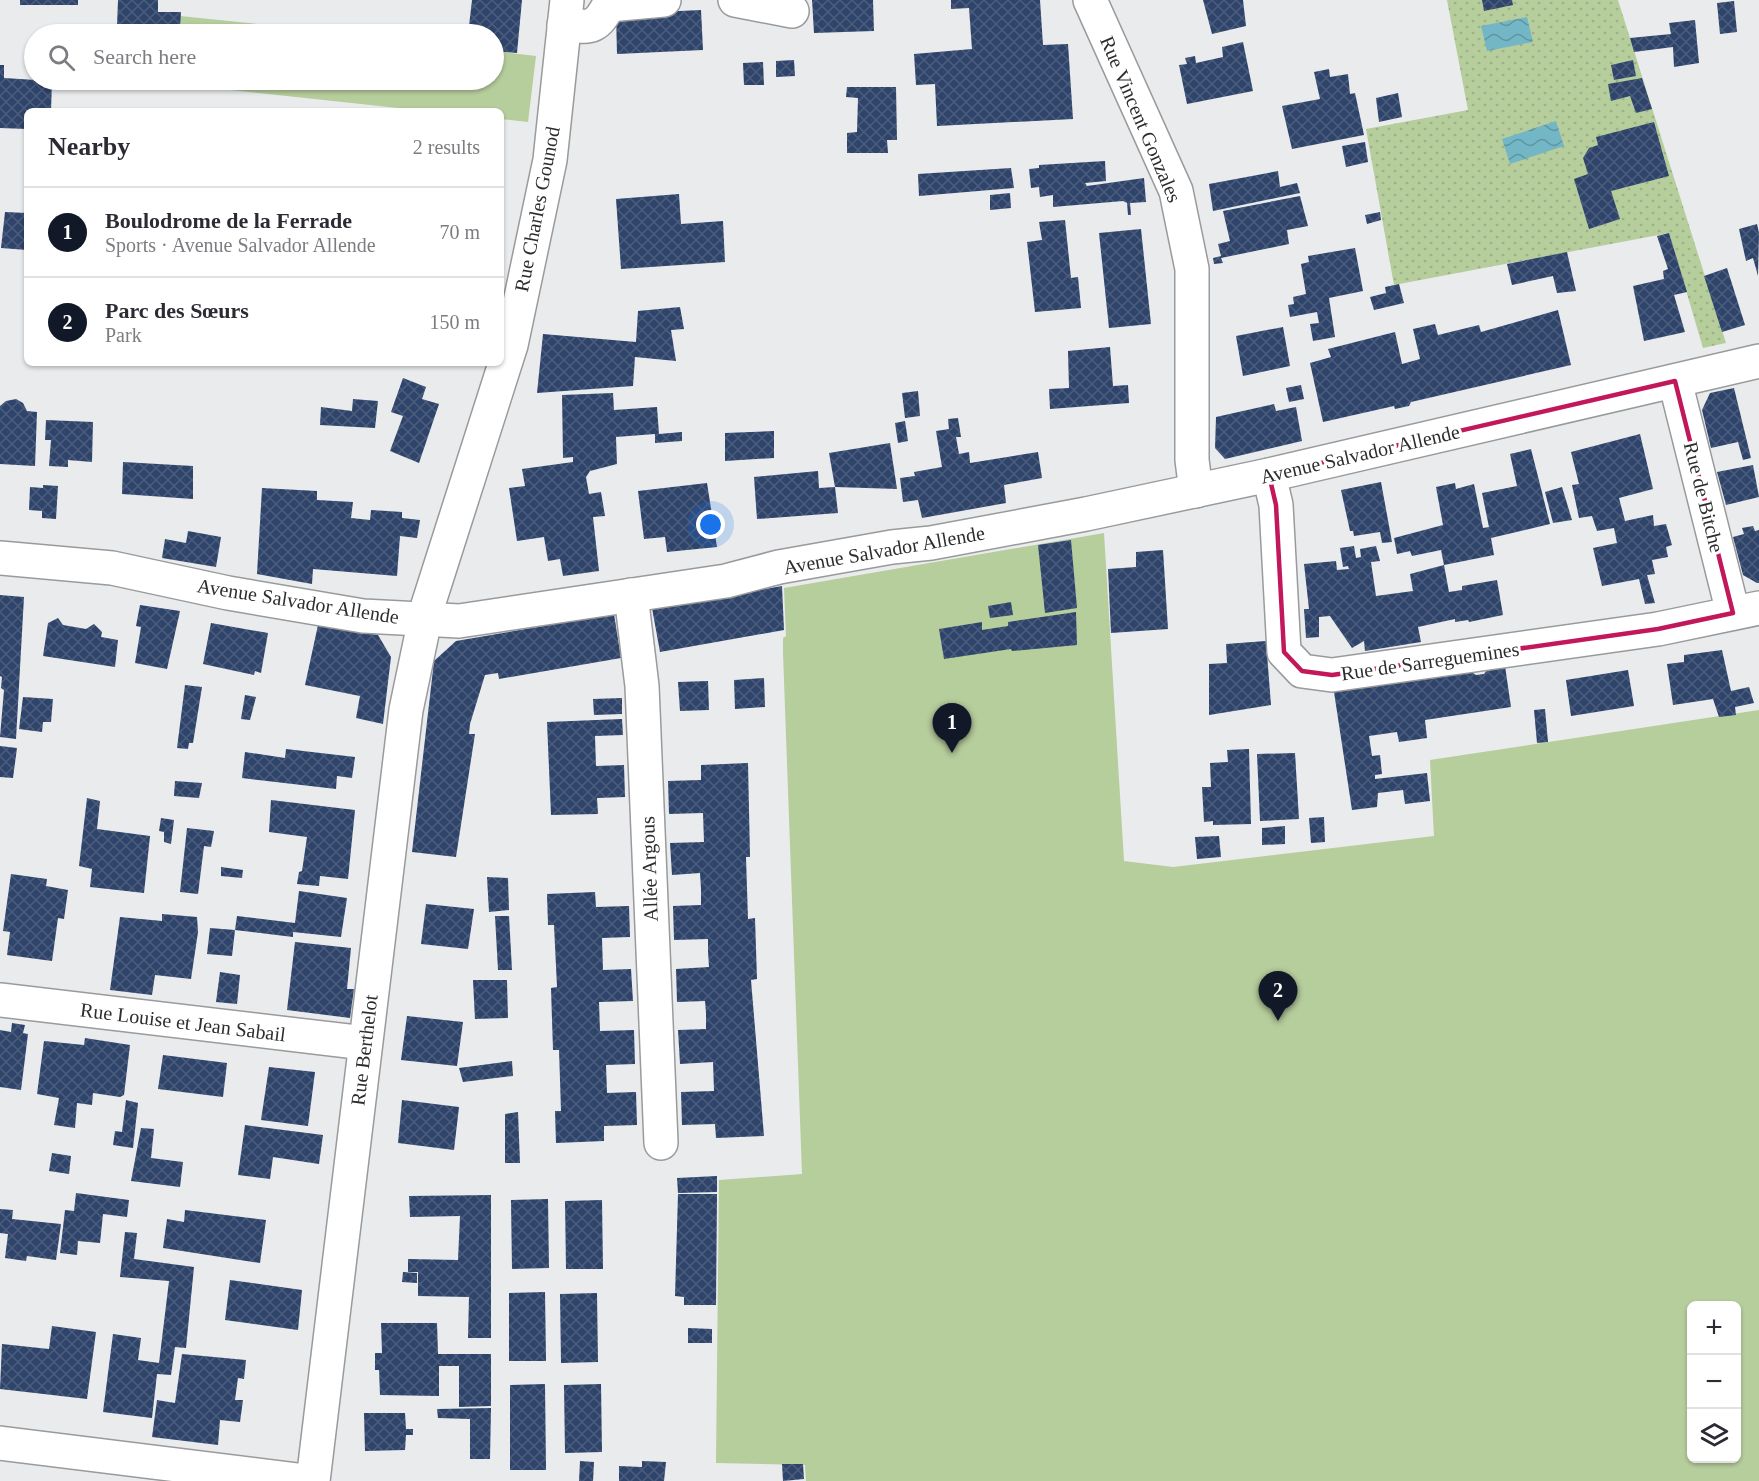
<!DOCTYPE html>
<meta charset="utf-8">
<style>
:root{--surface:#fff;--page:#f7f7f7;--text:#2b2b33;--muted:#7c7c81;--line:#e1e1e2;--accent:#111827}
body{margin:0;font-family:Georgia,serif;background:var(--page);color:var(--text)}
.controls{position:absolute;right:18px;bottom:18px;display:grid;overflow:hidden;border-radius:9px;box-shadow:0 2px 4px #0004}
.controls button{width:54px;height:54px;display:grid;place-items:center;padding:0;border:0;border-bottom:2px solid var(--line);background:var(--surface);color:var(--text);font:30px sans-serif}
.you{position:absolute;left:711px;top:525px;width:21px;height:21px;margin:-15px;border:4px solid #fff;border-radius:50%;background:#1a73e8;box-shadow:0 0 0 9px #1a73e833}
.badge{display:grid;place-items:center;width:39px;height:39px;border-radius:50%;background:var(--accent);color:#fff;font-size:20px;font-weight:700}
.pin{position:absolute;translate:-50% -50px;filter:drop-shadow(0 2px 3px #0008)}
.pin::after{content:'';position:absolute;top:32px;width:21px;height:18px;background:inherit;clip-path:polygon(0 0,100% 0,50% 100%)}
.list{margin:0;padding:0;list-style:none}
h2{display:flex;justify-content:space-between;align-items:center;height:78px;margin:0;padding:0 24px;font-size:26px}
h2 small{font-size:20px;font-weight:400;color:var(--muted)}
.list li{display:grid;grid-template-columns:39px 1fr auto;gap:18px;align-items:center;box-sizing:border-box;height:90px;padding:0 24px;border-top:2px solid var(--line)}
.list b{display:block;font-size:22px;white-space:nowrap}
.list p{margin:0;font-size:20px;white-space:nowrap;color:var(--muted)}
.list em{font-size:20px;font-style:normal;color:var(--muted)}
.icon{flex:none;width:33px;height:33px;fill:none;stroke:currentColor;stroke-width:2;stroke-linecap:round;stroke-linejoin:round}
.map{position:relative;flex:none;width:1759px;height:1481px;overflow:hidden}
.search{position:absolute;background:var(--surface);box-shadow:0 2px 4px #0004;left:24px;top:24px;width:480px;height:66px;display:flex;align-items:center;gap:15px;box-sizing:border-box;padding:0 21px;border-radius:33px;color:var(--muted);font-size:22px}
.panel{position:absolute;background:var(--surface);box-shadow:0 2px 4px #0004;left:24px;top:108px;width:480px;height:258px;border-radius:9px}
.map>svg:first-child{display:block}
</style>
<div class="map">
<svg width="1759" height="1481" viewBox="0 0 1759 1481">
<defs>
<pattern id="garden-dots" width="8" height="8" patternUnits="userSpaceOnUse" patternTransform="scale(1.5)"><rect width="8" height="8" fill="#b6cd9c"/><path d="M2 2h.1M6 6h.1" fill="none" stroke="#9db087" stroke-width="1.8" stroke-linecap="round"/></pattern>
<pattern id="water-waves" width="16" height="10" patternUnits="userSpaceOnUse" patternTransform="scale(1.5)"><rect width="16" height="10" fill="#73b7c6"/><path d="M0 5q4-4 8 0t8 0" fill="none" stroke="#5f95a1"/></pattern>
<pattern id="building-cross-hatch" width="8" height="8" patternUnits="userSpaceOnUse" patternTransform="scale(1.5)"><rect width="8" height="8" fill="#2f446b"/><path d="M0 0l8 8M0 8l8-8" fill="none" stroke="#4c5d7c"/></pattern>
</defs>
<rect width="100%" height="100%" fill="#e9ebed"/>
<g fill="#b6cd9c" fill-rule="evenodd">
<path d="M180,16L354,34H179Z"/>
<path d="M494,51L536,56L528,122L501,119V111H426L176,84V80H494Z"/>
<path d="M1104,533L1124,861L1173,867L1434,836L1430,760L1759,710V1481H806L805,1465L716,1463L719,1180L802,1174L783,653V638L786,636L784,588ZM1692,1306H1736V1458H1692Z"/>
</g>
<path fill="url(#garden-dots)" d="M1447,0H1618L1726,343L1703,348L1669,233L1394,285L1366,129L1468,110Z"/>
<g fill="url(#water-waves)">
<path d="M1527,17L1533,42L1487,51L1481,26Z"/>
<path d="M1556,121L1564,146L1510,164L1502,139Z"/>
</g>
<g fill="url(#building-cross-hatch)">
<rect x="20" y="0" width="58" height="5"/>
<path d="M118,0H158V12H181L180,27L117,26Z"/>
<path d="M472,0H522L517,53L494,51V34H454L455,25L469,26Z"/>
<path d="M812,0H873L874,31L814,33Z"/>
<path d="M951,0H1040L1043,45L1068,44L1073,119L937,126L935,84L916,85L914,54L972,49L969,8L951,9Z"/>
<path d="M1203,0H1243L1246,26L1212,34Z"/>
<path d="M1482,0H1512L1513,5L1484,11Z"/>
<path d="M1734,1L1737,32L1720,34L1717,3Z"/>
<path d="M701,10L703,50L617,54L616,14Z"/>
<path d="M1695,20L1699,63L1674,67L1673,47L1634,52L1630,38L1671,34L1669,23Z"/>
<path d="M432,24L453,26L452,34H431Z"/>
<path d="M1243,42L1253,91L1187,104L1179,65L1187,64L1185,58L1195,56L1196,63L1223,57L1222,47Z"/>
<path d="M794,60L795,76L776,77V61Z"/>
<path d="M1633,60L1636,76L1614,80L1611,65Z"/>
<path d="M763,62L764,85H744L743,63Z"/>
<path d="M0,65H4V78L52,81L51,111H27V129L0,128Z"/>
<path d="M1329,69L1330,77L1348,74L1350,94L1355,93L1364,135L1292,149L1282,106L1320,99L1314,72Z"/>
<path d="M1642,78L1652,109L1636,113L1630,96L1611,101L1608,84Z"/>
<path d="M847,87H896L897,140H887L888,153H847V133L857,132L858,98L846,97Z"/>
<path d="M1398,93L1402,117L1379,122L1376,98Z"/>
<path d="M1654,122L1669,176L1611,191L1620,219L1589,229L1574,179L1588,174L1583,158L1589,148L1598,145L1596,137Z"/>
<path d="M1365,142L1368,162L1346,167L1342,146Z"/>
<path d="M1105,161L1106,181L1085,183L1087,186L1144,178L1146,202L1130,203L1131,215H1128L1127,203L1123,201L1053,207V195L1040,197L1039,187L1031,188L1029,169L1039,168V165Z"/>
<path d="M1011,168L1014,188L919,196L918,174Z"/>
<path d="M1278,171L1280,187L1297,183L1300,193L1213,211L1209,184Z"/>
<path d="M1010,193L1011,208L990,210V195Z"/>
<path d="M679,194L681,224L723,221L725,262L621,269L616,199Z"/>
<path d="M1300,196L1308,226L1287,230L1289,244L1221,258L1223,263L1214,264L1213,258L1221,256L1218,244L1230,241L1223,211Z"/>
<path d="M5,212L27,213V250L1,248Z"/>
<path d="M1380,212L1381,220L1367,224L1365,215Z"/>
<path d="M1065,220L1071,278L1078,277L1081,308L1035,312L1027,242L1042,240L1039,222Z"/>
<path d="M1757,224L1759,233L1758,276L1753,258L1746,261L1739,229Z"/>
<path d="M1141,229L1151,324L1109,328L1099,233Z"/>
<path d="M1669,233L1687,292L1674,295L1685,332L1644,341L1633,286L1664,279L1663,271L1668,269L1657,236Z"/>
<path d="M1355,248L1363,291L1329,298L1335,337L1313,341L1310,324L1319,323L1317,312L1290,317L1288,305L1294,304L1293,297L1306,294L1301,264L1309,262L1308,256Z"/>
<path d="M1567,252L1576,291L1557,293L1553,276L1512,285L1507,264Z"/>
<path d="M1727,268L1745,325L1722,332L1704,276Z"/>
<path d="M1399,284L1404,303L1374,310L1370,297L1386,293L1385,287Z"/>
<path d="M680,307L684,329L671,330L676,361L635,357L633,386L537,393L543,334L636,342L638,311Z"/>
<path d="M1558,310L1571,365L1411,402L1409,406L1395,409L1394,406L1323,422L1310,363L1331,357L1328,349L1395,332L1402,364L1420,359L1413,329L1435,324L1438,335L1479,325L1481,332Z"/>
<path d="M1283,327L1290,366L1243,376L1236,336Z"/>
<path d="M1110,347L1113,386L1128,385L1129,403L1050,409L1049,389L1069,388L1068,351Z"/>
<path d="M403,378L426,387L422,399L439,404L419,463L390,451L403,416L391,412Z"/>
<path d="M1301,385L1304,399L1289,402L1286,388Z"/>
<path d="M1734,388L1751,458L1743,460L1738,442L1711,448L1702,410L1710,393Z"/>
<path d="M918,391L920,416L905,418L902,393Z"/>
<path d="M613,393L614,410L657,407L659,434L682,432V441L655,443V434L616,437L617,464L590,471L586,477L589,494L601,492L605,516L593,517L599,571L563,576L560,559L548,561L544,537L517,541L509,488L525,486L522,469L573,462V457L563,458L562,395Z"/>
<path d="M16,399L23,403L27,411L37,412L35,466L0,464V406L6,401Z"/>
<path d="M353,399L378,401L375,428L320,425L321,407L352,411Z"/>
<path d="M1274,404L1276,411L1296,407L1302,441L1225,459L1215,448L1216,417Z"/>
<path d="M958,418L961,437H956L959,454L969,452L970,463L1038,452L1042,478L1004,485L1006,503L922,518L918,500L903,502L900,478L915,476L914,472L942,467L936,431L949,429L948,419Z"/>
<path d="M46,420L93,422L92,462L68,460V467L49,466L51,440H45Z"/>
<path d="M905,421L908,441L898,443L895,423Z"/>
<path d="M774,431V458L725,461V433Z"/>
<path d="M1640,434L1653,489L1619,498L1625,521L1653,515L1654,526L1666,524L1672,545L1666,547L1668,557L1652,560L1655,574L1647,575L1655,603L1645,604L1639,579L1602,586L1593,548L1617,543L1614,528L1597,531L1592,516L1579,518L1572,485L1579,484L1571,452Z"/>
<path d="M890,443L897,489L835,487L829,453Z"/>
<path d="M1531,449L1550,524L1491,538L1494,555L1444,565L1441,550L1412,556L1410,551L1397,554L1394,538L1443,525L1436,487L1455,483L1456,489L1474,484L1483,528L1489,527L1482,493L1517,486L1510,454Z"/>
<path d="M123,462L193,466V499L122,494Z"/>
<path d="M1753,465L1759,497L1726,505L1717,472Z"/>
<path d="M818,471L819,488L835,487L838,513L757,519L754,477Z"/>
<path d="M1381,482L1392,542L1382,543L1380,532L1354,536L1353,531H1350L1341,490Z"/>
<path d="M707,483L717,547L667,552L665,537L644,539L638,491Z"/>
<path d="M43,485L58,486L56,519L42,518V511L29,510L30,487L43,488Z"/>
<path d="M1562,487L1572,520L1553,523L1545,492Z"/>
<path d="M262,488L317,491V500L353,502L351,518L370,520L371,510L402,512V518L420,520L417,538L400,536L397,576L313,569L312,584L257,574Z"/>
<path d="M1753,526L1755,531L1759,530V583H1757L1743,575L1733,537L1744,534L1742,528Z"/>
<path d="M188,531L221,537L216,567L162,558L165,539L186,543Z"/>
<path d="M1071,540L1077,608L1045,613L1038,545Z"/>
<path d="M1354,546L1356,558L1361,557L1360,549L1376,546L1380,561L1371,562L1376,596L1413,591L1410,574L1444,565L1449,592L1462,590V586L1497,580L1503,615L1469,622L1468,620L1455,622V619L1418,627L1421,642L1365,651L1364,641L1352,648L1330,616L1319,617V637L1306,638L1304,609H1309L1304,564L1336,561L1337,570L1349,569L1348,566L1343,567L1340,548Z"/>
<path d="M1163,550L1168,629L1111,633L1108,569L1136,567V552Z"/>
<path d="M782,586L784,630L660,652L652,608Z"/>
<path d="M0,595L24,597L16,739L0,737L4,690L1,688L2,677L0,676Z"/>
<path d="M1011,602L1013,615L990,618L988,606Z"/>
<path d="M140,605L180,611L167,669L135,663L141,627L136,626Z"/>
<path d="M1076,612L1077,645L1012,651L1011,649L944,659L939,629L982,622V630L1008,626V622Z"/>
<path d="M614,614L621,658L499,679L498,673L485,675L470,724L469,734H475L456,857L412,852L434,661L456,641Z"/>
<path d="M58,618L63,625L86,629L94,624L102,632L101,637L118,640L115,667L43,656L48,623Z"/>
<path d="M211,623L268,633L261,673L255,671L254,675L203,664Z"/>
<path d="M318,625L378,635L391,657L383,724L356,718L360,696L305,685Z"/>
<path d="M1266,641L1271,705L1209,715V664L1227,663L1226,644Z"/>
<path d="M1722,650L1731,691L1749,687L1754,703L1735,707L1736,715L1719,717L1713,699L1673,705L1667,664L1684,662V655Z"/>
<path d="M1505,666L1511,707L1425,720L1427,738L1399,742L1397,732L1369,736L1372,756L1380,755L1382,774L1375,775V779L1427,773L1430,801L1405,804L1403,790L1378,793L1377,807L1352,810L1334,692L1470,671L1476,675L1484,674L1488,669Z"/>
<path d="M1628,670L1634,706L1571,716L1566,680Z"/>
<path d="M764,678L765,707L735,709L734,680Z"/>
<path d="M708,681L709,710L680,711L678,682Z"/>
<path d="M185,685L202,687L193,743H189L188,749L177,748Z"/>
<path d="M245,695L256,697L250,720L241,719Z"/>
<path d="M23,697L53,699L51,722H43L42,732L19,729Z"/>
<path d="M622,698V714L594,715L593,699Z"/>
<path d="M1545,709L1548,742L1537,743L1534,710Z"/>
<path d="M622,719L623,735L595,736L596,766L624,765L625,797L597,798L598,814L551,815L547,722Z"/>
<path d="M0,746L17,748L13,778L0,777Z"/>
<path d="M286,749L355,757L352,778L337,776L336,789L242,778L245,752L285,758Z"/>
<path d="M1249,749L1251,824L1213,825V821L1204,822L1202,787H1211L1210,763L1228,762L1227,750Z"/>
<path d="M1295,753L1299,819L1260,821L1257,754Z"/>
<path d="M748,763L750,857H746L748,919L755,918L757,979L751,980L764,1136L716,1138L715,1124L682,1125L681,1092L714,1091L713,1062L680,1064L678,1030L706,1029V1013L705,1001L677,1002L676,969L709,967L708,951V939L674,940L673,906L701,905V889L700,873L672,875L670,843L704,842L703,813L669,814L668,781L701,780V765Z"/>
<path d="M175,781L202,783L199,798L174,796Z"/>
<path d="M87,798L100,801L97,829L150,836L144,893L90,887L92,869L79,866Z"/>
<path d="M271,800L355,810L348,879L320,876L319,886L297,884L299,872L302,871L307,837L269,832Z"/>
<path d="M1324,817L1325,842L1311,843L1309,818Z"/>
<path d="M161,818L174,820L171,844L164,842V832L159,831Z"/>
<path d="M1285,826V844L1262,845V828Z"/>
<path d="M187,828L214,831L211,847L204,846L198,894L180,892Z"/>
<path d="M1219,836L1221,857L1197,859L1195,837Z"/>
<path d="M221,867L243,870L242,878L221,876Z"/>
<path d="M11,874L47,879L46,886L68,890L64,919L58,918L52,961L7,955L10,932L3,931Z"/>
<path d="M487,877L508,878L509,910L489,912Z"/>
<path d="M299,891L347,898L341,937L293,932V937L235,930L237,916L295,923Z"/>
<path d="M595,892L596,907L629,906L630,937L602,938L603,970L631,969L633,1001L599,1002L600,1031L634,1030L635,1064L606,1065L607,1093L636,1092L637,1125L604,1126V1141L556,1143L555,1111H561L560,1080L559,1050H553L551,988L557,987L554,925H548L547,894Z"/>
<path d="M426,904L474,909L468,949L421,944Z"/>
<path d="M162,914L197,917L198,932L191,979L155,975L152,995L110,990L120,917L162,921Z"/>
<path d="M495,916H509L512,970H498Z"/>
<path d="M210,928L235,930L232,956L207,954Z"/>
<path d="M295,942L351,948L347,989H354L350,1018L287,1010Z"/>
<path d="M220,972L240,975L237,1004L216,1002Z"/>
<path d="M473,980H507L508,1018L475,1019Z"/>
<path d="M407,1016L463,1022L457,1066L401,1060Z"/>
<path d="M12,1023L25,1025L23,1033L28,1034L21,1090L0,1087V1030L11,1032Z"/>
<path d="M85,1038L130,1045L124,1095L120,1097L93,1093L92,1105L77,1103L75,1128L54,1125L59,1098L37,1094L44,1041L84,1045Z"/>
<path d="M163,1055L227,1063L223,1097L158,1089Z"/>
<path d="M512,1061L513,1076L463,1082L459,1068Z"/>
<path d="M269,1067L315,1072L308,1126L261,1120Z"/>
<path d="M126,1100L138,1103L133,1148L113,1145L115,1131L122,1132Z"/>
<path d="M402,1100L459,1107L454,1150L398,1143Z"/>
<path d="M518,1112L520,1163H505V1114Z"/>
<path d="M245,1125L323,1135L319,1164L273,1157L270,1179L238,1175Z"/>
<path d="M141,1128L154,1129L151,1158L183,1162L180,1187L131,1181Z"/>
<path d="M52,1153L71,1156L69,1174L49,1171Z"/>
<path d="M717,1176V1192L678,1193L677,1178Z"/>
<path d="M76,1193L129,1200L127,1217L103,1214L100,1243L78,1241L77,1255L60,1253L65,1210L74,1211Z"/>
<path d="M678,1194H717L716,1305H684V1297L675,1296Z"/>
<path d="M491,1195V1338H468L469,1297L418,1296V1272H408V1259L458,1260L460,1216L410,1217L409,1196Z"/>
<path d="M548,1199L549,1268L512,1269L511,1200Z"/>
<path d="M602,1200L603,1269H566L565,1201Z"/>
<path d="M0,1209L13,1210L12,1219L61,1224L56,1260L27,1256L26,1261L5,1258L8,1234L0,1233Z"/>
<path d="M185,1210L266,1220L260,1263L163,1248L167,1219L184,1222Z"/>
<path d="M125,1232L137,1233L134,1259L194,1267L186,1348L175,1347L171,1375L157,1374L152,1418L103,1412L113,1334L141,1338L138,1360L159,1363L169,1281L120,1277Z"/>
<path d="M403,1272L417,1273V1283L402,1282Z"/>
<path d="M230,1280L302,1290L298,1330L225,1320Z"/>
<path d="M545,1292L546,1361H509V1293Z"/>
<path d="M597,1293L598,1362L561,1363L560,1294Z"/>
<path d="M381,1323H437L438,1354H491V1406L459,1407V1366H439V1396L380,1395L379,1370H375V1353H382Z"/>
<path d="M52,1326L96,1332L87,1399L0,1389L2,1344L49,1349Z"/>
<path d="M688,1328L712,1329V1343H688Z"/>
<path d="M182,1354L246,1360L244,1379L238,1378L235,1400H243L240,1422L220,1420L218,1445L152,1437L157,1400L175,1403Z"/>
<path d="M545,1384L546,1470H510V1385Z"/>
<path d="M601,1384L602,1452L565,1453L564,1385Z"/>
<path d="M491,1408L490,1459H470V1419L438,1418L437,1409Z"/>
<path d="M364,1413H405L406,1429H413V1435H406L405,1450L365,1451Z"/>
<path d="M580,1461L594,1462L593,1481H579Z"/>
<path d="M642,1461L666,1462L664,1481H619V1466L642,1467Z"/>
<path d="M782,1464H803L804,1479L783,1481Z"/>
</g>
<g fill="none" stroke-linecap="round" stroke-linejoin="round">
<defs>
<g id="minor">
<path d="M735,0L792,11"/>
<path d="M1090,0L1176,191L1192,269V460L1196,491"/>
<path d="M564,25C591,27 595,30 609,5L664,0"/>
<path d="M1675,381L1733,613"/>
<path d="M1269,475L1276,505L1284,652L1302,671L1332,675L1658,629L1759,608"/>
<path d="M0,558L112,568L228,593L363,616L459,621L726,581L779,567L892,547L931,543L1086,514L1269,475L1759,361"/>
<path d="M631,595L642,686L661,1143"/>
<path d="M0,1000L365,1043"/>
<path d="M0,1443L306,1481"/>
<path d="M313,1481L406,710L428,605L511,345L550,160L567,0"/>
</g>
</defs>
<use href="#minor" stroke="#999a9c" stroke-width="36"/>
<use href="#minor" stroke="#fff" stroke-width="33"/>
</g>
<path fill="none" stroke="#c2185b" stroke-width="4.5" stroke-linejoin="round" d="M1675,381L1733,613L1658,629L1332,675L1302,671L1284,652L1276,505L1269,475Z"/>
<g text-anchor="middle" stroke-width="6" stroke-linejoin="round" paint-order="stroke">
<g font-size="20" fill="#2c2d2e" stroke="#fff">
<text transform="translate(1141 119) rotate(67)" y="7">Rue Vincent Gonzales</text>
<text transform="translate(537 209) rotate(-79)" y="7">Rue Charles Gounod</text>
<text transform="translate(1360 454) rotate(-13)" y="7">Avenue Salvador Allende</text>
<text transform="translate(1704 497) rotate(76)" y="7">Rue de Bitche</text>
<text transform="translate(884 550) rotate(-10)" y="7">Avenue Salvador Allende</text>
<text transform="translate(298 601) rotate(9)" y="7">Avenue Salvador Allende</text>
<text transform="translate(1430 661) rotate(-8)" y="7">Rue de Sarreguemines</text>
<text transform="translate(649 869) rotate(-92)" y="7">Allée Argous</text>
<text transform="translate(183 1022) rotate(7)" y="7">Rue Louise et Jean Sabail</text>
<text transform="translate(364 1050) rotate(-83)" y="7">Rue Berthelot</text>
</g>
</g>
</svg>
<div class="controls">
<button>+</button>
<button>−</button>
<button><svg class="icon" aria-label="layers" viewBox="0 0 24 24"><path d="M12 4l9 5-9 5-9-5zM3 14l9 5 9-5"/></svg></button>
</div>
<div class="you"></div>
<div class="pin badge" style="left:952px;top:753px">1</div>
<div class="pin badge" style="left:1278px;top:1021px">2</div>
<div class="search"><svg class="icon" aria-label="search" viewBox="0 0 24 24"><circle cx="10" cy="10" r="6"/><path d="M15 15l6 6"/></svg>Search here</div>
<section class="panel">
<h2>Nearby<small>2 results</small></h2>
<ul class="list">
<li><span class="badge">1</span><div><b>Boulodrome de la Ferrade</b><p>Sports · Avenue Salvador Allende</p></div><em>70 m</em></li>
<li><span class="badge">2</span><div><b>Parc des Sœurs</b><p>Park</p></div><em>150 m</em></li>
</ul>
</section>
</div>
